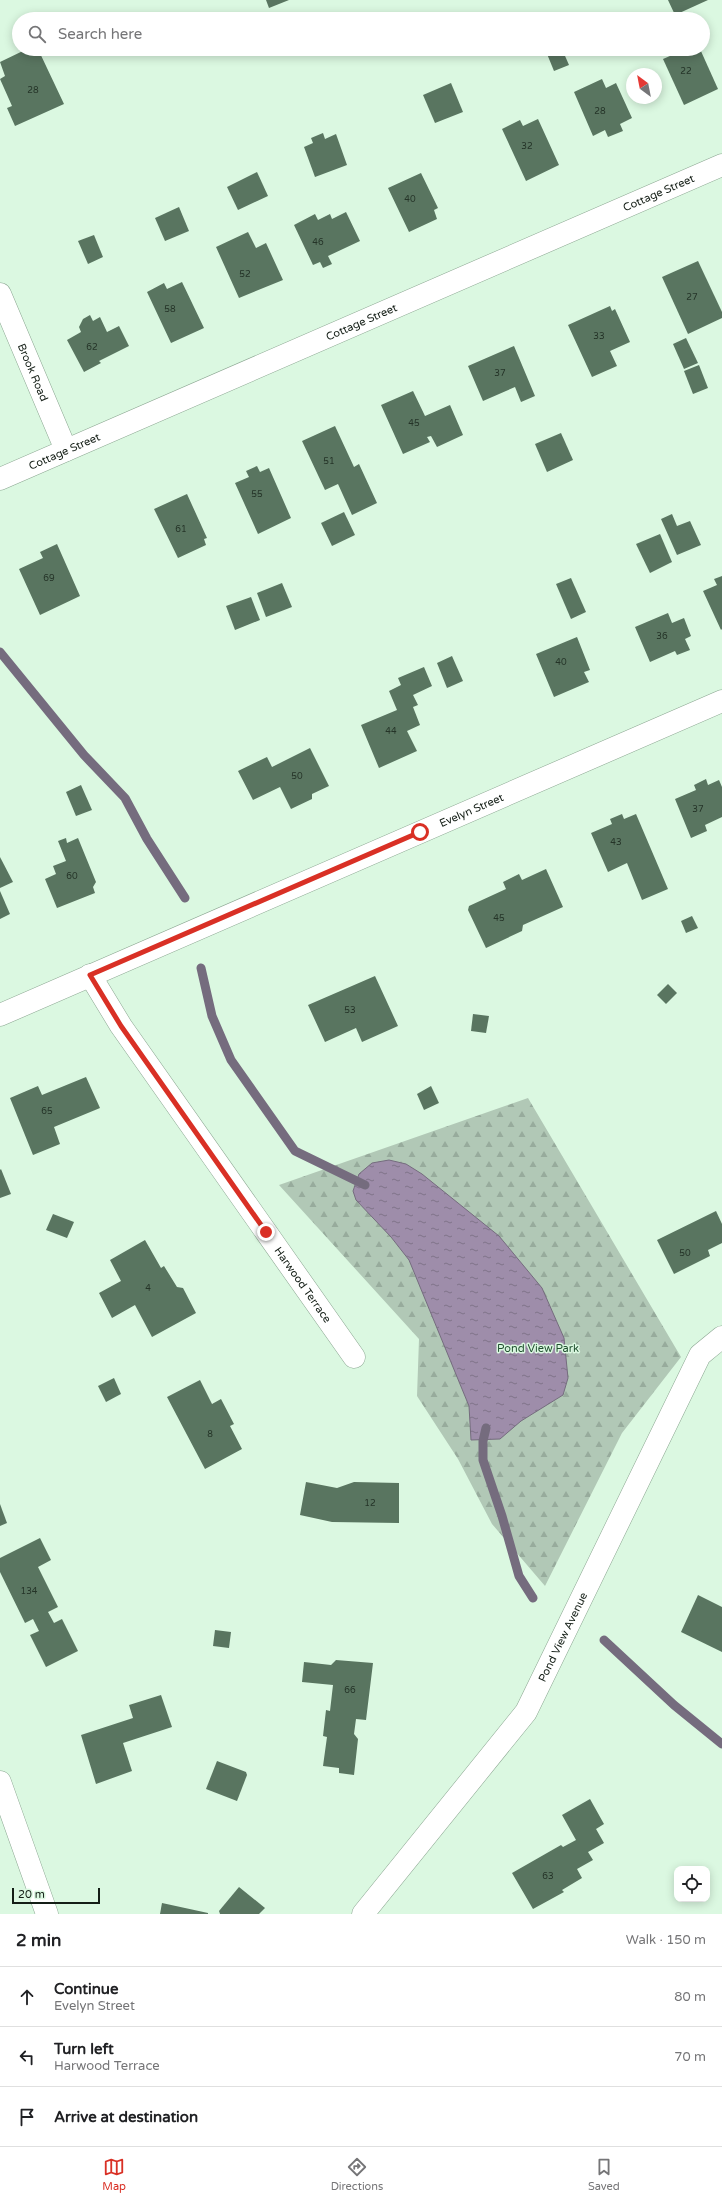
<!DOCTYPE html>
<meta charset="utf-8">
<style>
:root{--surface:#fff;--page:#f6f6f6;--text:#202124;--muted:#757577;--line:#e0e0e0;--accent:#d93025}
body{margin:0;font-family:"Varela Round",sans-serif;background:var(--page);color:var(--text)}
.controls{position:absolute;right:12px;bottom:12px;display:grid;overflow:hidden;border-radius:8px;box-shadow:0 2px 10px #0003}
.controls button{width:36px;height:36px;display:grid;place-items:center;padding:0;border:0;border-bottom:1px solid var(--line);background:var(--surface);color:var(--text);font:20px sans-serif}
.compass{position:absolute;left:626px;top:68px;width:36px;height:36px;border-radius:50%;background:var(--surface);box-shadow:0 2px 10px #0003;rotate:328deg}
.scale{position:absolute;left:12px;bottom:10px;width:88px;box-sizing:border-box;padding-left:4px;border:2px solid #141e16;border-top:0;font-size:11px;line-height:14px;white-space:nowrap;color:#141e16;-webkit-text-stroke:3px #dbf8e1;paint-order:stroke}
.stop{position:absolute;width:12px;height:12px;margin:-9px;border:3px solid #d93025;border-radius:50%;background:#fff}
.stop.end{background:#d93025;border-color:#fff;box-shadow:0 1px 4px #0008}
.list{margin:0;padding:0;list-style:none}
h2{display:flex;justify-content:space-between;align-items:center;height:52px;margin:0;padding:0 16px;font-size:17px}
h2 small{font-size:13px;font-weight:400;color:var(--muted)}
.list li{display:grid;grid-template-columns:26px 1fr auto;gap:12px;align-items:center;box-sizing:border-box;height:60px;padding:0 16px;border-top:1px solid var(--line)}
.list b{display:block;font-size:15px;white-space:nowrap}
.list p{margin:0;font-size:13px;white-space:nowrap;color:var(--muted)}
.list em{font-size:13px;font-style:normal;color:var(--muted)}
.icon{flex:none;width:22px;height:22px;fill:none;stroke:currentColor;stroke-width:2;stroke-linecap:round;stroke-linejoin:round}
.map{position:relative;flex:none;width:722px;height:1914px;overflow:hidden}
.search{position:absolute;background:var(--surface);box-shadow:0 2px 10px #0003;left:12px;right:12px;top:12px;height:44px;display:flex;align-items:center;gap:10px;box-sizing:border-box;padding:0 14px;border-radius:22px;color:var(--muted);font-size:15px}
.sheet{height:232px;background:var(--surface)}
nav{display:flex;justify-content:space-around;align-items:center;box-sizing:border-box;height:56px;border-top:1px solid var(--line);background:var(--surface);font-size:11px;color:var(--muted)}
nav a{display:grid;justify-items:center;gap:2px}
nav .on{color:var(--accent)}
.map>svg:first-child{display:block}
</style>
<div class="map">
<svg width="722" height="1914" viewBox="0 0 722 1914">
<defs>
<pattern id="forest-firs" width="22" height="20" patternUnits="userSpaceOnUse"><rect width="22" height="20" fill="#b1c8b6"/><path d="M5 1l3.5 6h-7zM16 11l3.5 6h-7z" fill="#97ab9c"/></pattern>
<pattern id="water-ripples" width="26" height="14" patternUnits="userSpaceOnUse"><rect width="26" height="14" fill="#9e8daa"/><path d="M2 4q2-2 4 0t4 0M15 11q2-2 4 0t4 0" fill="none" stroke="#807389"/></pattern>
</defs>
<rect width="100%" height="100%" fill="#dbf8e1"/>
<path fill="url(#forest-firs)" d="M528,1098L681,1357L622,1433L545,1586L492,1524L458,1459L417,1396L419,1339L279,1185Z"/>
<path fill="url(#water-ripples)" stroke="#756c7e" d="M389,1160L406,1164L422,1174L499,1236L542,1288L564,1338L568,1378L563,1395L521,1421L500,1439L471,1440L469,1406L409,1260L391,1237L356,1200L353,1191L359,1174L372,1163Z"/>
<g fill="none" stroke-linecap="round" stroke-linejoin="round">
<g stroke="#756c7e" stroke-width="9">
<path d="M0,652L84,755L125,798L147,839L185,898"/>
<path d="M201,968L212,1016L231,1060L295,1151L365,1185"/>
<path d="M486,1428L483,1441V1460L502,1516L519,1576L533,1598"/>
<path d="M604,1640L674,1705L722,1744"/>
</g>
</g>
<g fill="#597560">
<path d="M266,0H289L269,8Z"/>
<path d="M668,0H708L675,15Z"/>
<path d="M27,49H38L64,104L15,126L7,108L12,106L0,79L5,76L0,62Z"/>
<path d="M545,49H562L569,65L554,71Z"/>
<path d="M686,49H700L718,89L684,105L663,59Z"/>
<path d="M602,79L606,88L616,83L632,118L620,124L623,131L608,137L605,130L593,136L574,92Z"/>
<path d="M451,83L463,112L435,123L423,95Z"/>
<path d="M538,119L559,165L526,181L502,129L520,120L523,126Z"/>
<path d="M323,133L325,139L336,134L347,165L315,177L304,147L313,143L311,138Z"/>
<path d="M257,172L268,196L238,210L227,187Z"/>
<path d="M421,173L438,208L434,210L437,219L409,232L388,188Z"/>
<path d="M179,207L189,231L165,241L155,218Z"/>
<path d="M346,212L360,241L328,256L332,264L323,268L320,262L313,265L294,225L315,214L318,220L330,214L332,219Z"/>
<path d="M248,232L256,248L266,243L283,280L239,298L216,247Z"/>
<path d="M94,235L103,257L88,264L78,241Z"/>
<path d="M698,261L722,312V318L688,334L662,277Z"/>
<path d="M182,282L204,328L171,343L147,292L164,283L167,289Z"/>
<path d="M610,306L612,311L615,309L630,342L610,351L617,366L592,377L568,325Z"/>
<path d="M90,315L93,321L100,317L107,332L119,326L129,346L99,361L101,363L84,372L67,340L81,332L79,327L83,319Z"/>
<path d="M686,338L698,363L684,369L673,344Z"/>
<path d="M514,346L535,396L521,402L515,387L483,401L468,366Z"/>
<path d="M699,365L708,388L693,394L684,371Z"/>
<path d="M413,391L425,416L450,405L463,435L437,447L431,436L427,437L430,442L403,454L381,405Z"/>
<path d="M335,426L354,467L359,464L377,503L352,515L338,484L325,490L302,441Z"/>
<path d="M561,433L573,460L547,472L535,444Z"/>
<path d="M257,466L260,472L269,468L291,518L258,534L235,483L249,477L246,471Z"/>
<path d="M187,494L207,538L204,539L206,545L178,558L154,509Z"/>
<path d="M344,512L355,535L332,546L321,523Z"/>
<path d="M672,514L677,526L690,521L701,545L677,555L661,519Z"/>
<path d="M660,534L672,562L650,573L636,544Z"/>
<path d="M57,544L80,596L40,615L19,569L43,558L40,552Z"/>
<path d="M722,576V629L721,630L703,591L717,585L714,579Z"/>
<path d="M571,578L586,612L571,619L556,584Z"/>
<path d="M282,583L292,607L266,617L257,593Z"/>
<path d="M251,597L260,620L235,630L226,606Z"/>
<path d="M668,613L672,623L684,618L691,636L685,639L690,650L677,655L675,651L650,662L635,627Z"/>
<path d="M577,637L590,670L584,672L589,682L554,697L536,654Z"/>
<path d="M452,656L463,681L447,688L437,663Z"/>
<path d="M424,667L432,686L413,695L418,705L413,707L420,725L407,731L417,751L379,768L361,725L397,710L389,691L401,685L398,678Z"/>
<path d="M310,748L329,786L312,794V799L291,809L280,787L253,800L238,771L267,757L272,767Z"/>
<path d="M706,779L708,785L719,780L722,787V817L705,825L707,831L691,838L675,799L696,790L694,785Z"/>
<path d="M81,785L92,810L76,816L66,792Z"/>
<path d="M622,814L624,819L636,814L668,889L642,900L627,863L608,872L591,833L612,824L610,819Z"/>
<path d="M66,838L67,843L78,838L96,882L93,887L95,893L57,908L45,879L56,874L53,866L66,861L58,841Z"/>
<path d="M0,857L13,882L0,888Z"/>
<path d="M546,869L563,907L523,925L522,931L486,948L468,910L469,906L506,889L503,882L519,874L522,880Z"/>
<path d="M0,891L10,914L0,919Z"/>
<path d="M692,916L698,928L686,933L681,921Z"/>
<path d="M375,976L398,1026L362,1042L356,1028L325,1042L308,1005Z"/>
<path d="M668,984L677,993L666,1004L657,995Z"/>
<path d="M473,1014L489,1016L486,1033L471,1031Z"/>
<path d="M86,1077L100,1108L54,1127L60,1144L33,1155L10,1098L38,1086L42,1095Z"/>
<path d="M431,1086L439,1103L424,1110L417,1094Z"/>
<path d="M1,1169L11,1194L0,1198V1170Z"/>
<path d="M716,1211L722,1224V1243L708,1250L710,1256L674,1274L657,1240Z"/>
<path d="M53,1214L74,1222L67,1238L46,1230Z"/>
<path d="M145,1240L161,1268L164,1266L177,1287L183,1288L196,1313L152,1337L135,1305L112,1318L99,1293L121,1281L110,1260Z"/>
<path d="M114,1378L121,1394L106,1402L98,1386Z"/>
<path d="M200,1380L212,1404L221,1399L234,1424L230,1426L242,1449L205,1469L167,1397Z"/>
<path d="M306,1482L337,1488L354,1482L399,1483V1523L332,1522L300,1515Z"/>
<path d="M0,1504L7,1523L0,1526Z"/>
<path d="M40,1538L51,1560L38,1567L58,1607L48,1612L54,1623L62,1619L78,1651L46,1667L30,1635L39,1631L33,1619L25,1623L0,1572V1558Z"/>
<path d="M698,1595L722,1607V1652L681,1632Z"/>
<path d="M215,1630L231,1632L229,1648L213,1646Z"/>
<path d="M336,1660L373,1663L366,1720L356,1719L354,1734L358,1739L354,1775L339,1773V1768L323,1766L327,1737L323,1736L326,1710L330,1711L333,1685L302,1682L304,1662L331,1665Z"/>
<path d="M161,1695L172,1727L123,1743L132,1771L96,1784L81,1735L133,1718L129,1705Z"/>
<path d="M217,1761L246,1772L247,1775L237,1801L206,1789Z"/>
<path d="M590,1799L604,1824L596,1829L604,1843L588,1852L593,1860L577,1869L582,1878L562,1890L564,1892L533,1909L512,1873L561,1845L563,1847L576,1840L562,1815Z"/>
<path d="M239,1887L265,1908L259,1914H220L219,1911Z"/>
<path d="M162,1903L208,1913V1914H160Z"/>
</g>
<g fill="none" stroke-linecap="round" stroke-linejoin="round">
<defs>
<g id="minor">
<path id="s1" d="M0,294L66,450"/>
<path id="s2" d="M0,479L722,165"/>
<path id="s3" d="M90,975L121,1026L354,1357"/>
<path id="s4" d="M0,1015L722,701"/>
<path d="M0,1782L47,1914"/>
<path id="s5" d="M363,1914L526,1712L700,1355L722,1337"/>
</g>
</defs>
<use href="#minor" stroke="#8ba691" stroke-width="23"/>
<use href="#minor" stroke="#fff" stroke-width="22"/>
</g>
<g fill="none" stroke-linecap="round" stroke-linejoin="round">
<path stroke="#d93025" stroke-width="5" d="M266,1232L121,1026L90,975L420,832"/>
</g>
<g text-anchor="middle" stroke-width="3" stroke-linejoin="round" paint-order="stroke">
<g font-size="9" fill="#253428">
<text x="686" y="74">22</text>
<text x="33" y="93">28</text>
<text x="600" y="114">28</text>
<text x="527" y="149">32</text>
<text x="410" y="202">40</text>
<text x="318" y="245">46</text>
<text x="245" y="277">52</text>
<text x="692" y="300">27</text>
<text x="170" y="312">58</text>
<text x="599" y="339">33</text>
<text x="92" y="350">62</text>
<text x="500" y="376">37</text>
<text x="414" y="426">45</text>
<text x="329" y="464">51</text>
<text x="257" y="497">55</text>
<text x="181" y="532">61</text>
<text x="49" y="581">69</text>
<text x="662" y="639">36</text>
<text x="561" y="665">40</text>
<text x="391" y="734">44</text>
<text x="297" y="779">50</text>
<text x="698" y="812">37</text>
<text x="616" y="845">43</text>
<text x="72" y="879">60</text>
<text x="499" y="921">45</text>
<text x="350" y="1013">53</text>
<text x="47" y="1114">65</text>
<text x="685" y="1256">50</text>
<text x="148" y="1291">4</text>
<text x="210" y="1437">8</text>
<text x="370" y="1506">12</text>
<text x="29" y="1594">134</text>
<text x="350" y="1693">66</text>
<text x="548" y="1879">63</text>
</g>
<g font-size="11" fill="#141e16" stroke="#dbf8e1">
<text dy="4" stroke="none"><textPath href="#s2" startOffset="718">Cottage Street</textPath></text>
<text dy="4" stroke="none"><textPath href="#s2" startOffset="394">Cottage Street</textPath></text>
<text dy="4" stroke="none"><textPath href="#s1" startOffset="85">Brook Road</textPath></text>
<text dy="4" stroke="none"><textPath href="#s2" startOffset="70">Cottage Street</textPath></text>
<text dy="4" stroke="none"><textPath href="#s4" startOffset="514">Evelyn Street</textPath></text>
<text dy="4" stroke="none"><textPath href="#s3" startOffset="376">Harwood Terrace</textPath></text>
<text dy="4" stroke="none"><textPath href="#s5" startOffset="343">Pond View Avenue</textPath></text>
</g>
<g font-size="11" fill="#20502f" stroke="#dbf8e1">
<text x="538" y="1352">Pond View Park</text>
</g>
</g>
</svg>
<div class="controls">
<button><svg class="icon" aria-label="locate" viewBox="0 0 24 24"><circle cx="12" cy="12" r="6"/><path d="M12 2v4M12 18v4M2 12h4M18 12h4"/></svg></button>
</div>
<svg class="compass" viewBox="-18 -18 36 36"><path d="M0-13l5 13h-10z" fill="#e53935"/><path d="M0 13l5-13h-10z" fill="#757577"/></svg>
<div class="scale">20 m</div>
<div class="stop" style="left:420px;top:832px"></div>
<div class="stop end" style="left:266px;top:1232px"></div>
<div class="search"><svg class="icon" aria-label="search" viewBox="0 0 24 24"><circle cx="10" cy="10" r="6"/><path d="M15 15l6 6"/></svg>Search here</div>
</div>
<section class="sheet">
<h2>2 min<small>Walk · 150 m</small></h2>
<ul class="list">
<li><svg class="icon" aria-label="ahead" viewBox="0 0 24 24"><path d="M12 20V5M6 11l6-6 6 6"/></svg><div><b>Continue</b><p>Evelyn Street</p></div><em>80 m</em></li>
<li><svg class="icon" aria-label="left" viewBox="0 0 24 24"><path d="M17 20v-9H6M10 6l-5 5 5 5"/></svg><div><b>Turn left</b><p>Harwood Terrace</p></div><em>70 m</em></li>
<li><svg class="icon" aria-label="arrive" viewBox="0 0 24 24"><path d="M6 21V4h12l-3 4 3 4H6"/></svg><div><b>Arrive at destination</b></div></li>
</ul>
</section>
<nav>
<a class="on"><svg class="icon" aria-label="map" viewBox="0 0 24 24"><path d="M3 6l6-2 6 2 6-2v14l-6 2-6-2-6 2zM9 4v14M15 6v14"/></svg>Map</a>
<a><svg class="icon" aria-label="directions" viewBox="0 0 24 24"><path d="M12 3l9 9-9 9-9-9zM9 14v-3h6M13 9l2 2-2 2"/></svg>Directions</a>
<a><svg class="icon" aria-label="saved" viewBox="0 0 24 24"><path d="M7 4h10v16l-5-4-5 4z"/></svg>Saved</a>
</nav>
